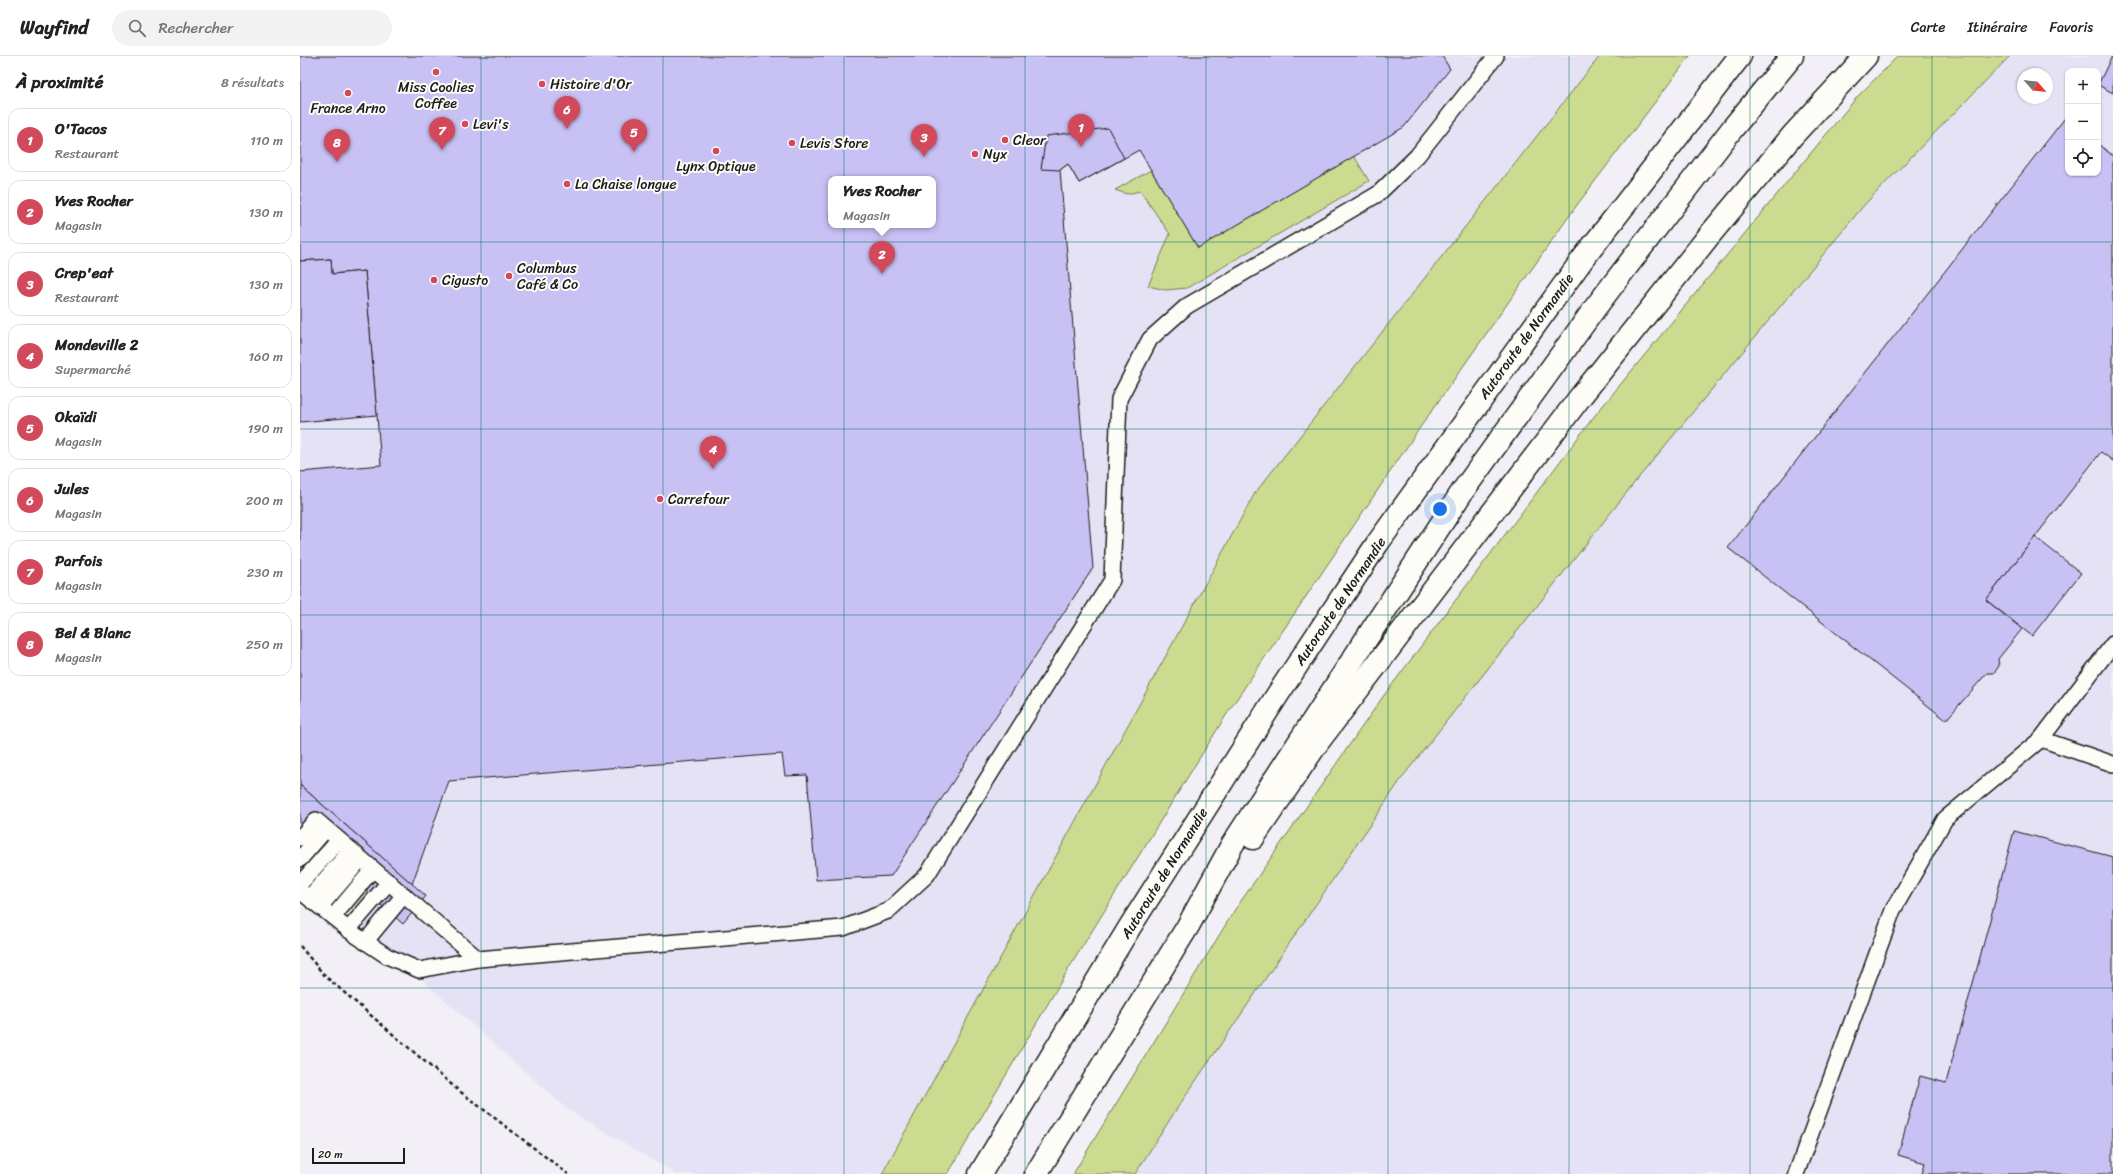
<!DOCTYPE html>
<html lang="fr">
<meta charset="utf-8">
<style>
:root{--surface:#fff;--page:#f2f2f2;--text:#222;--muted:#767676;--line:#e0e0e0;--accent:#d1495b}
body{margin:0;font-family:Sriracha,sans-serif;background:var(--page);color:var(--text)}
.controls{position:absolute;right:12px;top:12px;display:grid;overflow:hidden;border-radius:8px;box-shadow:0 1px 3px #0004}
.controls button{width:36px;height:36px;display:grid;place-items:center;padding:0;border:0;border-bottom:1px solid var(--line);background:var(--surface);color:var(--text);font:20px sans-serif}
.compass{position:absolute;left:1717px;top:12px;width:36px;height:36px;border-radius:50%;background:var(--surface);box-shadow:0 1px 3px #0004;rotate:117deg}
.scale{position:absolute;left:12px;bottom:10px;width:93px;box-sizing:border-box;padding-left:4px;border:2px solid #1c1c1c;border-top:0;font-size:11px;line-height:14px;white-space:nowrap;color:#1c1c1c;-webkit-text-stroke:3px #fdfcf7;paint-order:stroke}
.you{position:absolute;left:1140px;top:453px;width:14px;height:14px;margin:-10px;border:3px solid #fff;border-radius:50%;background:#1a73e8;box-shadow:0 0 0 6px #1a73e833}
.badge{display:grid;place-items:center;width:26px;height:26px;border-radius:50%;background:var(--accent);color:#fff;font-size:13px;font-weight:700}
.pin{position:absolute;translate:-50% -33px;filter:drop-shadow(0 1px 2px #0008)}
.pin::after{content:'';position:absolute;top:21px;width:14px;height:12px;background:inherit;clip-path:polygon(0 0,100% 0,50% 100%)}
.popup{position:absolute;left:528px;top:120px;width:108px;height:52px;box-sizing:border-box;display:grid;place-content:center;border-radius:8px;background:var(--surface);filter:drop-shadow(0 1px 3px #0005);font-size:13px;white-space:nowrap;color:var(--muted)}
.popup b{font-size:15px;color:var(--text)}
.popup::after{content:'';position:absolute;left:50%;top:100%;margin-left:-8px;border:8px solid transparent;border-top-color:var(--surface)}
.list{margin:0;padding:0;list-style:none}
h2{display:flex;justify-content:space-between;align-items:center;height:52px;margin:0;padding:0 16px;font-size:17px}
h2 small{font-size:13px;font-weight:400;color:var(--muted)}
.list li{display:grid;grid-template-columns:26px 1fr auto;gap:12px;align-items:center;box-sizing:border-box;height:64px;margin:0 8px 8px;padding:0 8px;border:1px solid var(--line);border-radius:12px}
.list b{display:block;font-size:15px;white-space:nowrap}
.list p{margin:0;font-size:13px;white-space:nowrap;color:var(--muted)}
.list em{font-size:13px;font-style:normal;color:var(--muted)}
.icon{flex:none;width:22px;height:22px;fill:none;stroke:currentColor;stroke-width:2;stroke-linecap:round;stroke-linejoin:round}
.map{position:relative;flex:none;width:1813px;height:1118px;overflow:hidden}
header{display:flex;align-items:center;gap:24px;box-sizing:border-box;height:56px;padding:0 20px;background:var(--surface);border-bottom:1px solid var(--line)}
header strong{font-size:19px}
nav{display:flex;gap:22px;margin-inline-start:auto;font-size:14px}
.search{width:280px;height:36px;background:var(--page);display:flex;align-items:center;gap:10px;box-sizing:border-box;padding:0 14px;border-radius:22px;color:var(--muted);font-size:15px}
main{display:flex}
aside{flex:1;background:var(--surface)}
.map>svg:first-child{display:block}
</style>
<header>
<strong>Wayfind</strong>
<div class="search"><svg class="icon" aria-label="search" viewBox="0 0 24 24"><circle cx="10" cy="10" r="6"/><path d="M15 15l6 6"/></svg>Rechercher</div>
<nav><a>Carte</a><a>Itinéraire</a><a>Favoris</a></nav>
</header>
<main>
<aside>
<h2>À proximité<small>8 résultats</small></h2>
<ul class="list">
<li><span class="badge">1</span><div><b>O'Tacos</b><p>Restaurant</p></div><em>110 m</em></li>
<li><span class="badge">2</span><div><b>Yves Rocher</b><p>Magasin</p></div><em>130 m</em></li>
<li><span class="badge">3</span><div><b>Crep'eat</b><p>Restaurant</p></div><em>130 m</em></li>
<li><span class="badge">4</span><div><b>Mondeville 2</b><p>Supermarché</p></div><em>160 m</em></li>
<li><span class="badge">5</span><div><b>Okaïdi</b><p>Magasin</p></div><em>190 m</em></li>
<li><span class="badge">6</span><div><b>Jules</b><p>Magasin</p></div><em>200 m</em></li>
<li><span class="badge">7</span><div><b>Parfois</b><p>Magasin</p></div><em>230 m</em></li>
<li><span class="badge">8</span><div><b>Bel &amp; Blanc</b><p>Magasin</p></div><em>250 m</em></li>
</ul>
</aside>
<div class="map">
<svg width="1813" height="1118" viewBox="0 0 1813 1118">
<rect width="100%" height="100%" fill="#f2f0f6"/>
<filter id="ink" filterUnits="userSpaceOnUse"><feTurbulence type="fractalNoise" baseFrequency=".025" numOctaves="2"/><feDisplacementMap in="SourceGraphic" scale="8" xChannelSelector="R" yChannelSelector="G"/><feConvolveMatrix kernelMatrix="1 2 1 2 8 2 1 2 1" color-interpolation-filters="sRGB"/></filter>
<g filter="url(#ink)">
<g fill="#e5e2f5" fill-rule="evenodd">
<path d="M0,0H1300L955,437L582,1118H376L267,1053L0,815ZM531,123H633V169H531Z"/>
<path d="M1710,0H1813V1118H835L876,1054L1104,719L1335,426L1565,148ZM1768,15H1798V117H1768ZM1723,18H1747V42H1723Z"/>
</g>
<g fill="#cbdb8f" stroke="#747c56">
<path d="M1300,0H1390L1277,149L1119,373L930,653L769,912L648,1118H582L955,437Z"/>
<path d="M1598,0H1710L1565,148L1335,426L1104,719L876,1054L835,1118H773L934,855L1082,642L1292,363L1557,41Z"/>
<path d="M1054,100L1069,125L887,232L866,234L848,230L870,178L840,135L827,138L815,134L851,114L898,191Z"/>
</g>
<g fill="#c8c1f3" stroke="#1c1c1c" fill-rule="evenodd">
<path d="M0,0H1142L1150,13L1104,71L898,192L839,94L779,127L768,108L760,114L793,512L591,820L516,824L507,719L485,720L482,698L149,725L112,828L0,729V416L81,409L65,215L32,218L31,203L0,205ZM531,123H633V169H531Z"/>
<path d="M1812,0H1813V37L1798,29Z"/>
<path d="M1765,62L1768,65V117H1798V88L1813,100V405L1801,396L1686,544L1722,573L1698,603L1699,610L1694,617H1687L1646,664L1428,492Z"/>
<path d="M808,72L824,102L779,127L768,108L760,114L741,113L746,80Z"/>
<path d="M31,203L32,218L65,215L77,359L0,366V205Z"/>
<path d="M1735,481L1781,517L1732,580L1686,544Z"/>
<path d="M0,729L126,840L103,868L0,778Z"/>
<path d="M1714,775L1813,801V1118H1622L1625,1107L1598,1099L1620,1020L1646,1027Z"/>
</g>
<g fill="none" stroke-linecap="round" stroke-linejoin="round">
<defs>
<g id="service">
<path d="M1741,683L1813,708"/>
<path d="M0,782L16,764L178,903"/>
<path d="M0,803L26,773"/>
<path d="M0,828L39,784"/>
<path d="M0,835L54,878L87,900L119,914L178,903L543,872L588,855L627,819L812,524L819,343L850,283L887,250L1078,138L1117,100L1196,0"/>
<path d="M9,842L51,794"/>
<path d="M20,851L61,803"/>
<path d="M33,861L73,813"/>
<path d="M48,874L89,826"/>
<path d="M65,886L104,839"/>
<path d="M1496,1118L1593,854L1645,763L1741,683L1813,588"/>
</g>
<g id="motorway">
<path d="M953,782L1018,686L1281,340L1408,181L1493,79L1566,0"/>
<path d="M680,1118L831,869L978,638L1077,488L1282,204L1440,0"/>
<path d="M736,1118L888,870L932,789L1162,436L1295,252L1432,73L1492,0"/>
</g>
</defs>
<use href="#service" stroke="#1c1c1c" stroke-width="18"/>
<use href="#motorway" stroke="#1c1c1c" stroke-width="25"/>
<path stroke="#1c1c1c" stroke-width="2.5" stroke-dasharray="4 3" stroke-linecap="butt" d="M0,890L25,920L158,1034L268,1118"/>
<use href="#service" stroke="#fdfcf7" stroke-width="15"/>
<use href="#motorway" stroke="#fdfcf7" stroke-width="22"/>
</g>
</g>
<path fill="none" stroke="#0f766e" stroke-width="1" stroke-opacity="0.55" d="M181,0V1118M363,0V1118M544,0V1118M725,0V1118M906,0V1118M1088,0V1118M1269,0V1118M1450,0V1118M1632,0V1118M0,186H1813M0,373H1813M0,559H1813M0,745H1813M0,932H1813"/>
<g fill="#d1495b" stroke="#fdfcf7" stroke-width="1.5">
<circle cx="136" cy="16" r="4"/>
<circle cx="242" cy="28" r="4"/>
<circle cx="48" cy="37" r="4"/>
<circle cx="165" cy="68" r="4"/>
<circle cx="705" cy="84" r="4"/>
<circle cx="492" cy="87" r="4"/>
<circle cx="416" cy="95" r="4"/>
<circle cx="675" cy="98" r="4"/>
<circle cx="267" cy="128" r="4"/>
<circle cx="209" cy="220" r="4"/>
<circle cx="134" cy="224" r="4"/>
<circle cx="360" cy="443" r="4"/>
</g>
<g text-anchor="middle" stroke-width="4" stroke-linejoin="round" paint-order="stroke">
<g font-size="14" fill="#1c1c1c" stroke="#fdfcf7" text-anchor="start">
<text x="250" y="33">Histoire d'Or</text>
<text x="136" y="36" text-anchor="middle">Miss Coolies<tspan x="136" dy="16">Coffee</tspan></text>
<text x="48" y="57" text-anchor="middle">France Arno</text>
<text x="173" y="73">Levi's</text>
<text x="713" y="89">Cleor</text>
<text x="500" y="92">Levis Store</text>
<text x="683" y="103">Nyx</text>
<text x="416" y="115" text-anchor="middle">Lynx Optique</text>
<text x="275" y="133">La Chaise longue</text>
<text x="217" y="217">Columbus<tspan x="217" dy="16">Café &amp; Co</tspan></text>
<text x="142" y="229">Cigusto</text>
<text x="368" y="448">Carrefour</text>
</g>
<g font-size="14" fill="#1c1c1c" stroke="#fdfcf7">
<text transform="translate(1226 280) rotate(-54)" y="5">Autoroute de Normandie</text>
<text transform="translate(1040 545) rotate(-56)" y="5">Autoroute de Normandie</text>
<text transform="translate(864 817) rotate(-58)" y="5">Autoroute de Normandie</text>
</g>
</g>
</svg>
<div class="controls">
<button>+</button>
<button>−</button>
<button><svg class="icon" aria-label="locate" viewBox="0 0 24 24"><circle cx="12" cy="12" r="6"/><path d="M12 2v4M12 18v4M2 12h4M18 12h4"/></svg></button>
</div>
<svg class="compass" viewBox="-18 -18 36 36"><path d="M0-13l5 13h-10z" fill="#e53935"/><path d="M0 13l5-13h-10z" fill="#767676"/></svg>
<div class="scale">20 m</div>
<div class="you"></div>
<div class="pin badge" style="left:781px;top:91px">1</div>
<div class="pin badge" style="left:582px;top:218px">2</div>
<div class="popup"><b>Yves Rocher</b>Magasin</div>
<div class="pin badge" style="left:624px;top:101px">3</div>
<div class="pin badge" style="left:413px;top:413px">4</div>
<div class="pin badge" style="left:334px;top:96px">5</div>
<div class="pin badge" style="left:267px;top:73px">6</div>
<div class="pin badge" style="left:142px;top:94px">7</div>
<div class="pin badge" style="left:37px;top:106px">8</div>
</div>
</main>
